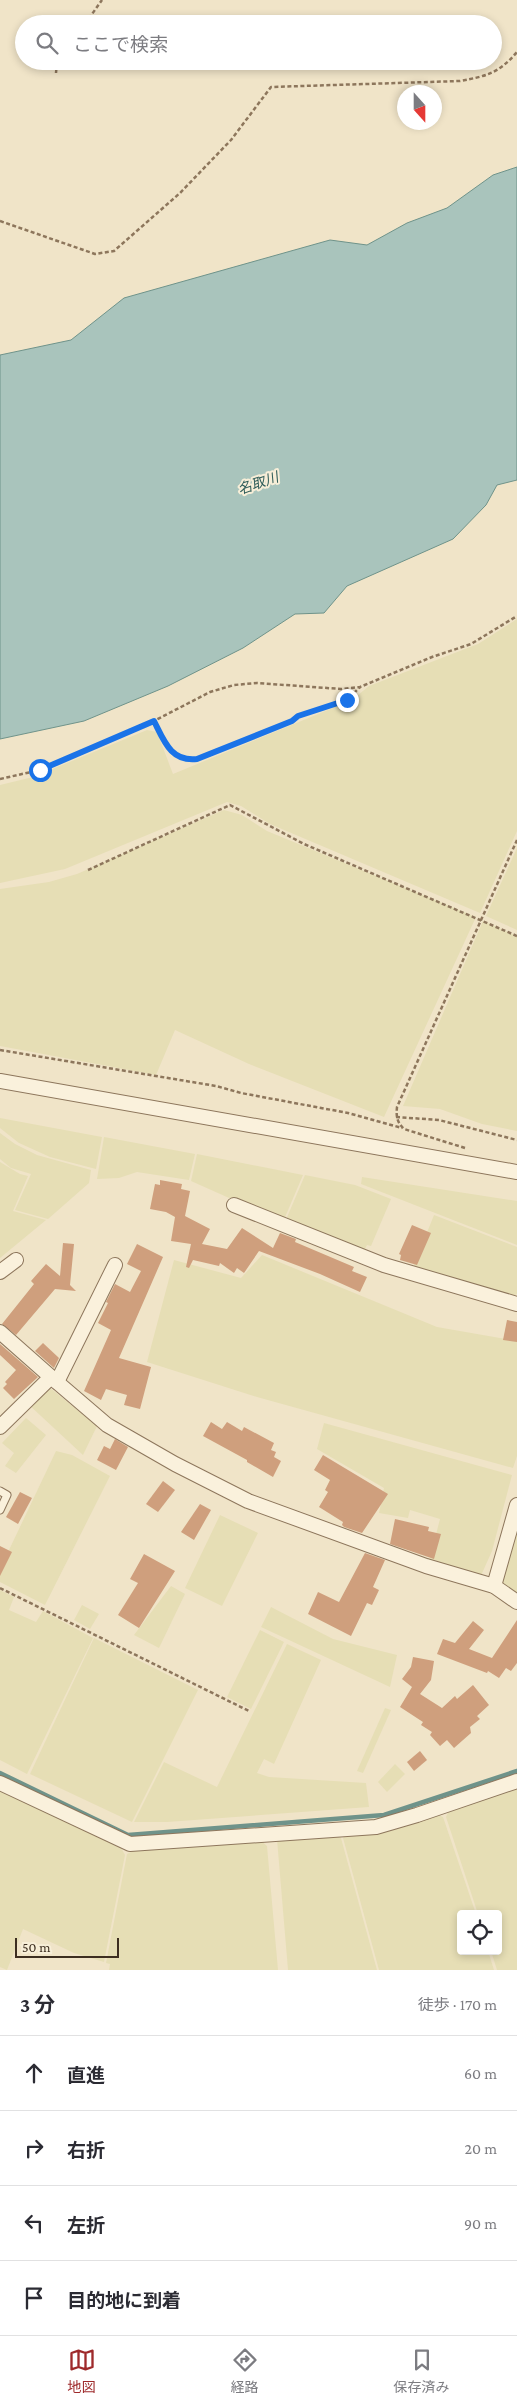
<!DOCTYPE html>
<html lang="ja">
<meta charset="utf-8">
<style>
:root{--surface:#fff;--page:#f2f2f3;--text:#2b2b33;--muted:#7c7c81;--line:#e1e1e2;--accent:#9e2a2b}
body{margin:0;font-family:"Crimson Pro","Noto Sans JP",serif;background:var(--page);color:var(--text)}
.controls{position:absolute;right:15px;bottom:15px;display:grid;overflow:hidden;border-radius:5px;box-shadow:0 2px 8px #0003}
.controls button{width:45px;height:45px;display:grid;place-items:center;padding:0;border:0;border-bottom:1px solid var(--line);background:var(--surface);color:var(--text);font:25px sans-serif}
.compass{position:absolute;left:397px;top:85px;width:45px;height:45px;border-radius:50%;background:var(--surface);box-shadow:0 2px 8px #0003;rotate:159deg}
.scale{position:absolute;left:15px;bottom:12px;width:104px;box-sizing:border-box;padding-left:5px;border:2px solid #3d2e20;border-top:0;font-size:14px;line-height:18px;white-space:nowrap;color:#3d2e20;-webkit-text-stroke:4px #f7eed8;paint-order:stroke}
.stop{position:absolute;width:15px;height:15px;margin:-11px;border:4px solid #1a73e8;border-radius:50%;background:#fff}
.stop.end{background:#1a73e8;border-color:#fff;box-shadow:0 1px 5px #0008}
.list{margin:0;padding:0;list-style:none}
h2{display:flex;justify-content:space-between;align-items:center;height:65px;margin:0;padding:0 20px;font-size:21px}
h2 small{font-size:16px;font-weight:400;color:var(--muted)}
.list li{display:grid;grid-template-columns:32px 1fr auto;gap:15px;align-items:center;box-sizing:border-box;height:75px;padding:0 20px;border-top:1px solid var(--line)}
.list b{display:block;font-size:19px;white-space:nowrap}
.list em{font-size:16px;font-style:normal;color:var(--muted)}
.icon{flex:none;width:28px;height:28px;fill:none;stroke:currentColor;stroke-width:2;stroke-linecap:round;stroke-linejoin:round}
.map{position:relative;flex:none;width:517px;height:1970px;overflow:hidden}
.search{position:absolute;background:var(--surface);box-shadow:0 2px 8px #0003;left:15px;right:15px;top:15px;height:55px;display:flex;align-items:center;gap:12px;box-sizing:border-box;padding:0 18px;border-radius:28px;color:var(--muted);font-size:19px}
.sheet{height:365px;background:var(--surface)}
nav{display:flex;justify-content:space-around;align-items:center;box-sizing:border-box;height:70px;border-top:1px solid var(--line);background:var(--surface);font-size:14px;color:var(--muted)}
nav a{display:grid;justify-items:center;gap:2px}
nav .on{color:var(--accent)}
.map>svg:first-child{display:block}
</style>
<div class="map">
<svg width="517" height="1970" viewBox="0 0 517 1970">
<rect width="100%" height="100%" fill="#f0e4c8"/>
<g fill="#e6deb5">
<path d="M517,619V831L480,913L270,824L241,806L227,802L65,869L0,883V785L33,777L147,730L157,732L173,774L352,700L369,686L478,644Z"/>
<path d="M224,810L242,815L267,831L476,917L384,1117L249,1064L175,1030L156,1075L0,1046V889L49,882L77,874Z"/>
<path d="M517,848V930L486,916Z"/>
<path d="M483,921L517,936V1131L482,1124L440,1109L403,1106Z"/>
<path d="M0,1118L102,1137L96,1169L50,1157L19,1143L0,1128Z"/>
<path d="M0,1133L15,1144L37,1155L91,1170L89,1183L48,1219L15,1210L31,1174L11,1168L0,1159Z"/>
<path d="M104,1137L195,1154L189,1180L137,1172L119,1178L97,1179Z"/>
<path d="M197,1154L303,1175L283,1222L191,1181Z"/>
<path d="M0,1162L20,1174L28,1176L13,1211L46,1220L0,1258Z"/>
<path d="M305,1175L355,1185L391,1199L371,1246L367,1245L362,1255L285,1222Z"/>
<path d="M362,1177L517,1201V1245L361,1184Z"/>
<path d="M434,1215L517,1247V1294L512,1296L420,1272L414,1265Z"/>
<path d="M262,1255L437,1327L517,1341V1456L513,1468L257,1397L147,1362L174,1260L241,1278Z"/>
<path d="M49,1387L97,1426L83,1455L27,1403Z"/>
<path d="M26,1418L46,1435L16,1473L5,1466L14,1453L2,1443Z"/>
<path d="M324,1423L512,1475L492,1551L479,1580L429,1561L440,1519L410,1510L408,1518L379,1513L384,1488L317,1449Z"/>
<path d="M56,1451L72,1455L110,1476L45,1605L0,1582V1569Z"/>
<path d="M220,1515L258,1533L222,1606L185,1588Z"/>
<path d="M506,1531L517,1534V1601L491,1586Z"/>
<path d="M171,1586L185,1594L159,1648L134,1635Z"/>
<path d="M0,1590L14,1597L9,1610L36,1622L43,1611L93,1638L27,1774L0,1760Z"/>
<path d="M82,1605L99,1614L90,1629L74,1620Z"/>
<path d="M271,1607L333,1639L397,1655L390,1687L261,1627Z"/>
<path d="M260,1630L284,1642L251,1709L227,1697Z"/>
<path d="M94,1638L198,1690L132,1822L30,1774Z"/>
<path d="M287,1644L321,1660L274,1764L264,1759L257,1773L269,1777L366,1783L369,1807L167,1822H134L164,1762L217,1787Z"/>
<path d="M385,1708L391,1710L363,1773L357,1771Z"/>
<path d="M395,1764L405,1774L387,1792L378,1782Z"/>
<path d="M517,1786V1970H497L491,1951H498V1914H478L446,1817L450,1808Z"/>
<path d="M0,1789L121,1848L125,1855L104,1962L74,1953L23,1929L7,1970L0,1967Z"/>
<path d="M434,1813L443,1817L476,1914H461V1951H488L494,1970H379L343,1838L348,1832Z"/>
<path d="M336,1833L341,1838L377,1970H288L277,1839Z"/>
<path d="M260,1840L267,1846L278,1970H109L110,1964L106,1963L127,1854L135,1850Z"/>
</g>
<path fill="#a9c4bc" stroke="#6f938a" d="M517,167V480L497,485L486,505L453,539L347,586L324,613L295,614L243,648L168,686L84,721L0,739V355L71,340L124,298L330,240L367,245L407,223L447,208L493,175Z"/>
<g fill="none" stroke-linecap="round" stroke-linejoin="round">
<path stroke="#6f938a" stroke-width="4.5" d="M0,1773L128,1835L384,1815L517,1771"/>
</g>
<g fill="#cf9f7d">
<path d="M160,1180L182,1184L181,1189L190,1191L185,1216L210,1229L202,1244L227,1249L242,1228L273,1248L280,1233L296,1239L295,1242L354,1267L352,1271L367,1277L360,1292L320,1274L259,1251L244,1273L237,1268L234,1273L220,1263L219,1266L193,1260L189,1268L186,1267L191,1244L171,1241L175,1217L166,1212L150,1209L155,1184L160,1185Z"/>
<path d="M412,1225L431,1233L417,1265L400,1260L401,1255L399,1254Z"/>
<path d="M63,1243L74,1244L70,1285L76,1291L55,1289L16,1335L2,1324L34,1284L31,1281L46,1264L60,1276Z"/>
<path d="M137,1244L163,1257L119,1358L151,1367L140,1409L124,1405L127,1395L106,1389L101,1400L84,1391L111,1330L98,1323L108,1303L106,1302L115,1284L130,1292L141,1271L127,1264Z"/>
<path d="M507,1320L517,1322V1342L503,1340Z"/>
<path d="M43,1343L59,1358L54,1368L35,1351Z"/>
<path d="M0,1344L38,1377L14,1399L3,1388L7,1384L5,1382L16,1370L0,1355Z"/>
<path d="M211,1422L222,1429L227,1422L242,1431L244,1427L274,1443L271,1450L276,1452L274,1457L281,1461L273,1477L247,1462V1460L203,1436Z"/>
<path d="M115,1439L128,1447L116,1470L97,1460L104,1446L110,1449Z"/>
<path d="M323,1455L388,1494L362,1533L344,1527L342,1525L343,1522L319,1507L328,1492L325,1490L330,1480L314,1470Z"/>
<path d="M163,1481L175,1490L158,1512L146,1504Z"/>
<path d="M20,1492L32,1498L18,1524L6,1517Z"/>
<path d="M200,1504L211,1510L194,1540L181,1532Z"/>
<path d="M395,1519L429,1527L428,1531L441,1534L434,1559L390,1544Z"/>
<path d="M0,1546L12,1552L0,1576Z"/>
<path d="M365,1553L385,1560L373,1587L379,1590L372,1605L367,1603L351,1636L308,1614L318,1592L339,1602Z"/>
<path d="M144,1554L175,1571L139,1628L118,1615L138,1583L130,1579Z"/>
<path d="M517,1620V1663L511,1671L506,1668L499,1678L488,1671L487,1673L437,1654L443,1639L455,1643L473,1621L484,1630L469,1649L492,1658Z"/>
<path d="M413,1657L434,1661L431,1680L420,1694L442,1708L455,1696L457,1699L473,1685L489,1705L477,1716L480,1719L470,1727L471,1733L454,1748L447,1740L440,1746L430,1735L432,1732L421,1725L423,1722L400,1707L412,1687L402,1679L411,1667Z"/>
<path d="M420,1751L427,1760L414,1771L407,1762Z"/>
</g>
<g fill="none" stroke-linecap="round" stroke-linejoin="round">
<defs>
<path id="lane" d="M0,1491L7,1495L0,1510"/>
<g id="street">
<path d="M0,1081L517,1172"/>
<path d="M234,1205L384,1265L517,1304"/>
<path d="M0,1272L16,1260"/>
<path d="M0,1332L51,1377L0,1427"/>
<path d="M51,1377L107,1425L175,1464L248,1501L426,1566L494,1586L517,1602"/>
<path d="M57,1382L115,1265"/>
<path d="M494,1586L517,1505"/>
<path d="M0,1783L130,1844L376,1827L417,1815L517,1781"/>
</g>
</defs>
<use href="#lane" stroke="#8d765c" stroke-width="9"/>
<use href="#street" stroke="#8d765c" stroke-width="16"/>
<g stroke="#8d765c" stroke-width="2.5" stroke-dasharray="4 2.5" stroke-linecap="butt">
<path d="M85,24L102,0"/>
<path d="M56,73L57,61"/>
<path d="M0,221L95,254L114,251L180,193L231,140L271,87L460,81C487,76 499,73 517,52"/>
<path d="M154,721C164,741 171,762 197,759L293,721L299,716L347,700L360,687"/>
<path d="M0,779L40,770L154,721L210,692L234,685L257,683L341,689L360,687L432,657L471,644L517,616"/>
<path d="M88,870L230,805L304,844L517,936"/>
<path d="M0,1050L216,1086L241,1093L348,1113L402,1128"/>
<path d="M396,1117L439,1120L517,1140"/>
<path d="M465,1148L404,1129C397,1122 396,1117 397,1107L517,840"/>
<path d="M0,1588L249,1711"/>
</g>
<use href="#lane" stroke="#faf1dc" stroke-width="7"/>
<use href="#street" stroke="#faf1dc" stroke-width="14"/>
</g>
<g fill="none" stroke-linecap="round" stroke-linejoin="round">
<path stroke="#1a73e8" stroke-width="6" d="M40,770L154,721C164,741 171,762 197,759L292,721L298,716L347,700"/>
</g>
<g text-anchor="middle" stroke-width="4" stroke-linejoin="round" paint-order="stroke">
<g font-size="14" font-style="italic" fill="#2f5d5a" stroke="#f7eed8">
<text transform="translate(258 483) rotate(-19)" y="5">名取川</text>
</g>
</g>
</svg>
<div class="controls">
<button><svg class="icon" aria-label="locate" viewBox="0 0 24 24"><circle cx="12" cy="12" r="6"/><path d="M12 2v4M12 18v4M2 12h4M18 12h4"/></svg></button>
</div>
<svg class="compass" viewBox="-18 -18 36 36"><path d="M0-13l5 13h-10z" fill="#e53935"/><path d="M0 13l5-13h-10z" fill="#7c7c81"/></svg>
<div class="scale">50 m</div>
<div class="stop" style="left:40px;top:770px"></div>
<div class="stop end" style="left:347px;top:700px"></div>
<div class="search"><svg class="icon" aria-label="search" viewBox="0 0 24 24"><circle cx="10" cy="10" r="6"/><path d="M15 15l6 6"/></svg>ここで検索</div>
</div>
<section class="sheet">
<h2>3 分<small>徒歩 · 170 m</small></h2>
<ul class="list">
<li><svg class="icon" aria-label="ahead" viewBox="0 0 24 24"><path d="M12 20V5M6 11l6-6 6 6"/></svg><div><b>直進</b></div><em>60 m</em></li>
<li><svg class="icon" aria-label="right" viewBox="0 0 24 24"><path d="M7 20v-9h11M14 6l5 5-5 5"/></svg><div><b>右折</b></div><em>20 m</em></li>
<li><svg class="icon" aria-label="left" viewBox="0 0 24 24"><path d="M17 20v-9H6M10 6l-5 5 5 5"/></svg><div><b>左折</b></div><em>90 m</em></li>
<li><svg class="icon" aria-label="arrive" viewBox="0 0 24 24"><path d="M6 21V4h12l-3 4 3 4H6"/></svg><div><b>目的地に到着</b></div></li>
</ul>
</section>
<nav>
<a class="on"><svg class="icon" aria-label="map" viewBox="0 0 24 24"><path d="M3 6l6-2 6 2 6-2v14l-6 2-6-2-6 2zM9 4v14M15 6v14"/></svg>地図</a>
<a><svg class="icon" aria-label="directions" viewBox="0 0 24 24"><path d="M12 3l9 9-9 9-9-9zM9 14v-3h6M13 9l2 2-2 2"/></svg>経路</a>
<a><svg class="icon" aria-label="saved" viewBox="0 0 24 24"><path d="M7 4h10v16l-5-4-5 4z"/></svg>保存済み</a>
</nav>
